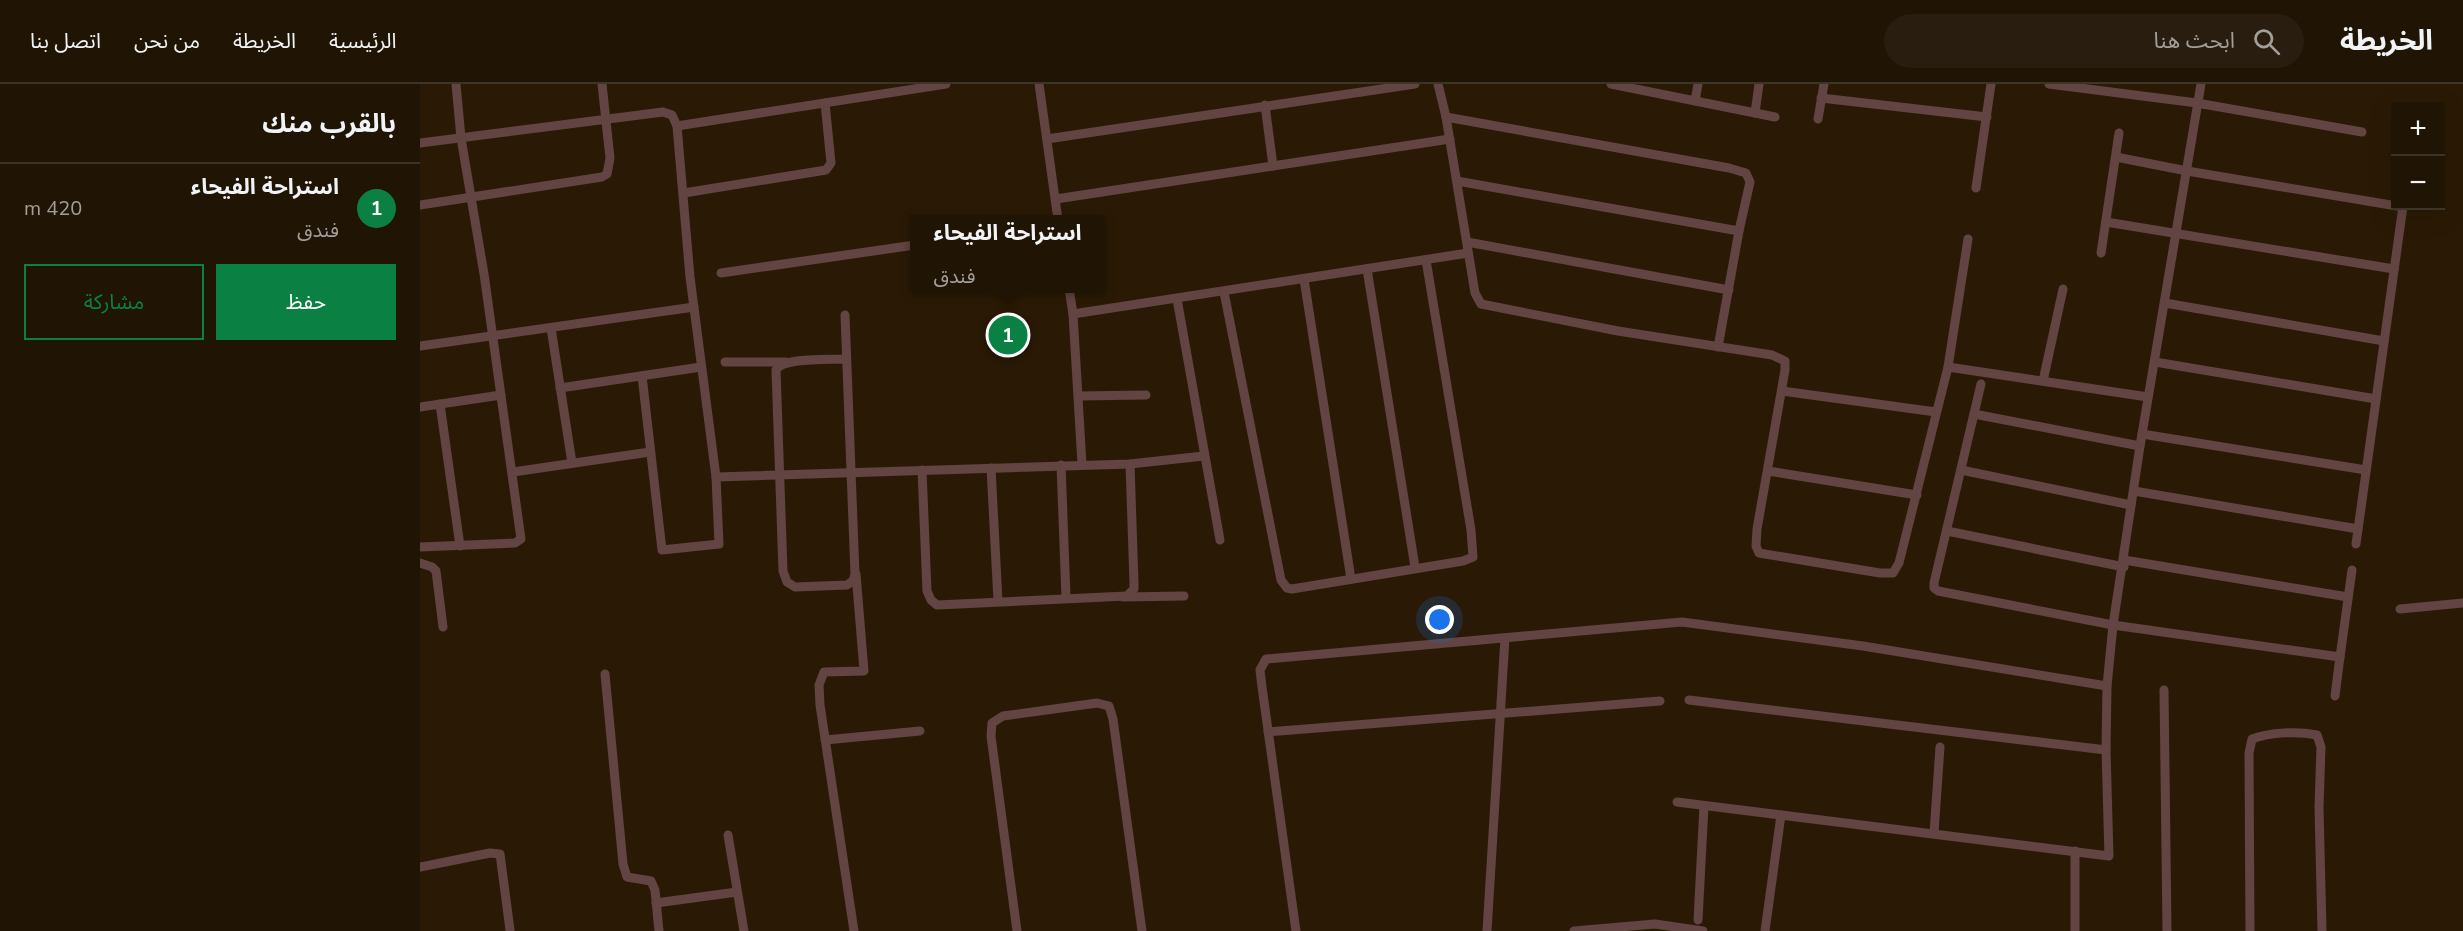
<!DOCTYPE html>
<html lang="ar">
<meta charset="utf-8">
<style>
:root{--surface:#201404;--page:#281d0e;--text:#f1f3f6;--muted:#a29e9a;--line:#3d3326;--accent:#0b8043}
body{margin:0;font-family:"Nunito Sans","Noto Sans Arabic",sans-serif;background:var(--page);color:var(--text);direction:rtl}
.controls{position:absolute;right:18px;top:18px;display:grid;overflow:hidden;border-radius:0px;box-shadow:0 6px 24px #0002}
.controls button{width:54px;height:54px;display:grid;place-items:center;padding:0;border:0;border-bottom:2px solid var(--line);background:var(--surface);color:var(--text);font:30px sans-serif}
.you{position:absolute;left:1020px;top:536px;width:21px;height:21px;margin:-15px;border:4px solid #fff;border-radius:50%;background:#1a73e8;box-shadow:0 0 0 9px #1a73e833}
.badge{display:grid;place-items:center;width:39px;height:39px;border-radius:50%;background:var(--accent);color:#fff;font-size:20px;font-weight:700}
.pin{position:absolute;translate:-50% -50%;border:3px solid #fff;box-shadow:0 2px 6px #0006}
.popup{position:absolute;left:490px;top:131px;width:195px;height:78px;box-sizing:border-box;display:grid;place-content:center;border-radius:0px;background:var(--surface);filter:drop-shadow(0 2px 4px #0005);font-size:20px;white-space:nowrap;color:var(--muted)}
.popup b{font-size:22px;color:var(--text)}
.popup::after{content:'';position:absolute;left:50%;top:100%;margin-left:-12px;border:12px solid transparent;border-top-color:var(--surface)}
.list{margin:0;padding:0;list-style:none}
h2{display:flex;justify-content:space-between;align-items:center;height:78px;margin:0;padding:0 24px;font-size:26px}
h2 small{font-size:20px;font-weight:400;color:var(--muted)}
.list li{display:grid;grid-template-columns:39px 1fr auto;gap:18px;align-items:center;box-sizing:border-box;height:84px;padding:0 24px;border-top:2px solid var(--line)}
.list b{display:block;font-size:22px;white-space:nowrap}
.list p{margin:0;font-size:20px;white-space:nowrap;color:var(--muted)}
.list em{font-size:20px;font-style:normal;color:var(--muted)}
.actions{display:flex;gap:12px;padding:18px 24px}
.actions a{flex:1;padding:14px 0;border:2px solid var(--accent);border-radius:0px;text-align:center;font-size:21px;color:var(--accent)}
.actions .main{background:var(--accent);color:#fff}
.icon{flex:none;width:33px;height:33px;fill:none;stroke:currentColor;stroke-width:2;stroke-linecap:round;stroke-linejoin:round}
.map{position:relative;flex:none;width:2043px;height:847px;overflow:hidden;direction:ltr}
header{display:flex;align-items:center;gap:36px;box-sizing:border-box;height:84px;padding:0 30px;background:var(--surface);border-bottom:2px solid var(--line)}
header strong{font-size:28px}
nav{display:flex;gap:33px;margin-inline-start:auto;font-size:21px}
.search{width:420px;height:54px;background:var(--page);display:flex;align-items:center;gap:15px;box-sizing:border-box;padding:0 21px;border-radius:33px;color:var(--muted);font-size:22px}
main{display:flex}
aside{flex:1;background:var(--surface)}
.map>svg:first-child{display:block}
</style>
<header>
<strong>الخريطة</strong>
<div class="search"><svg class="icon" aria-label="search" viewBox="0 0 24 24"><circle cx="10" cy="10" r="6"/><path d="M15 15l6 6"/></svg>ابحث هنا</div>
<nav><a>الرئيسية</a><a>الخريطة</a><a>من نحن</a><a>اتصل بنا</a></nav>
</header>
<main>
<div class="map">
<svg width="2043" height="847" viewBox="0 0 2043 847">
<rect width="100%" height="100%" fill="#2a1a05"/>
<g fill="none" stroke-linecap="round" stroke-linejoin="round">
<g stroke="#624442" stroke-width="9">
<path d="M619,0L638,136"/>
<path d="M1018,0L1026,33L1055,209L1061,220L1198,247L1352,271L1365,277V286L1337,445L1336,462L1339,469L1460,489H1473L1479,479L1528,283L1728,313"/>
<path d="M1191,0L1355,33"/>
<path d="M1629,0L1777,19L1942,48"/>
<path d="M1401,14L1567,33"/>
<path d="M1275,17L1278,0"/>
<path d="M845,21L853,82"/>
<path d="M1335,29L1339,0"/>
<path d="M1026,33L1309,84L1326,89L1330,98L1319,147L1298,263"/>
<path d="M1398,35L1404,0"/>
<path d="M627,55L995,0"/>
<path d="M0,59L243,28L252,31L257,42"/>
<path d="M1696,73L1767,87L1983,123"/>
<path d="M1037,97L1319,147"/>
<path d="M1556,104L1571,0"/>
<path d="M264,109L406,86L411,79L405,19"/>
<path d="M636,115L1030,55"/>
<path d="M0,121L182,93L187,90L190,74L182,0"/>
<path d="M1686,138L1974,185"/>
<path d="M1047,158L1309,206"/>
<path d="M1681,169L1699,49"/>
<path d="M947,185L995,483"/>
<path d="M301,189L495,161"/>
<path d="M884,195L931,495"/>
<path d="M649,204L653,230L1048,169"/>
<path d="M804,208L861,496L867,504L872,505L1043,477L1053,473L1051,446L1006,176"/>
<path d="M757,215L800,456"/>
<path d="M1745,219L1964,257"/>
<path d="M653,230L662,380"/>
<path d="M425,231L435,490L433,497L427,501L375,503L367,498L363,487L356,286C363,273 410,276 426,275"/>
<path d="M131,244L152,379"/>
<path d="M0,262L274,223"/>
<path d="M305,278H366"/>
<path d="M1735,278L1956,315"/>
<path d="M1528,283L1548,155"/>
<path d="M222,292L242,466L299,460L296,393L270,193L257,42L526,0"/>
<path d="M1623,297L1643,205"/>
<path d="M1561,300L1514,499V504L1518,507L1693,541L1920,573L1932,486"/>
<path d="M140,304L281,283"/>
<path d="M1362,307L1516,328"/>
<path d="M659,312L726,311"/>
<path d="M20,320L40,462"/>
<path d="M0,323L81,311"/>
<path d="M1554,330L1720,362"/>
<path d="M1722,350L1946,386"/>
<path d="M641,381L646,513"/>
<path d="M571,384L578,517"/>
<path d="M502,386L507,507L511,516L517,521L707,512L714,505V499L710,380"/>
<path d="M1541,386L1711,421"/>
<path d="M1348,387L1497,411"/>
<path d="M93,388L230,368"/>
<path d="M296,393L710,380L784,372"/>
<path d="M1714,407L1938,445"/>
<path d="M1527,447L1704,483"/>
<path d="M1936,460L1983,122"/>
<path d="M0,463L95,459L101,455L64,190L41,54L36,0"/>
<path d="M1704,476L1928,513"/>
<path d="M0,479L12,483L16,487L23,543"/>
<path d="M703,513L764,512"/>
<path d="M1980,525L2043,519"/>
<path d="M185,590L203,780L207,793L231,797L235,806L239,847"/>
<path d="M1744,606L1747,847"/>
<path d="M1915,612L1920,573"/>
<path d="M1269,616L1686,666"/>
<path d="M848,648L1240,617"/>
<path d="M405,656L500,647"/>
<path d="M1257,718L1689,772L1686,666L1687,602L1693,541L1720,362L1781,0"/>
<path d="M1514,749L1520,663"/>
<path d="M308,751L324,847"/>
<path d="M1655,767V847"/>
<path d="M0,783L70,769L80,770L90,846"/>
<path d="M236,819L317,808"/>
<path d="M1278,836L1284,722"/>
<path d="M434,847L400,621L399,601L404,588L444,587L436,490"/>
<path d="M597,847L571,652L572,639L583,632L677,619L689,622L693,635L722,847"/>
<path d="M876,847L842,603L840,586L846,575L1262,538L1443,562L1687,602"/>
<path d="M1067,847L1085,554"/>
<path d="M1154,847L1235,840L1283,847"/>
<path d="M1345,847L1361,731"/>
<path d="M1830,847L1829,669L1832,655C1850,648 1878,647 1897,651L1901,663L1899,724L1902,847"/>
</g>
</g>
</svg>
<div class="controls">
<button>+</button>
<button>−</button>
</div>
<div class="you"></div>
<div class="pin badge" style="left:588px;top:251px">1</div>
<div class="popup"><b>استراحة الفيحاء</b>فندق</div>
</div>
<aside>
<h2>بالقرب منك<small></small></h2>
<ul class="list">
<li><span class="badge">1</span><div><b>استراحة الفيحاء</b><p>فندق</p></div><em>420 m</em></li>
</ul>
<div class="actions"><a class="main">حفظ</a><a>مشاركة</a></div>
</aside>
</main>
